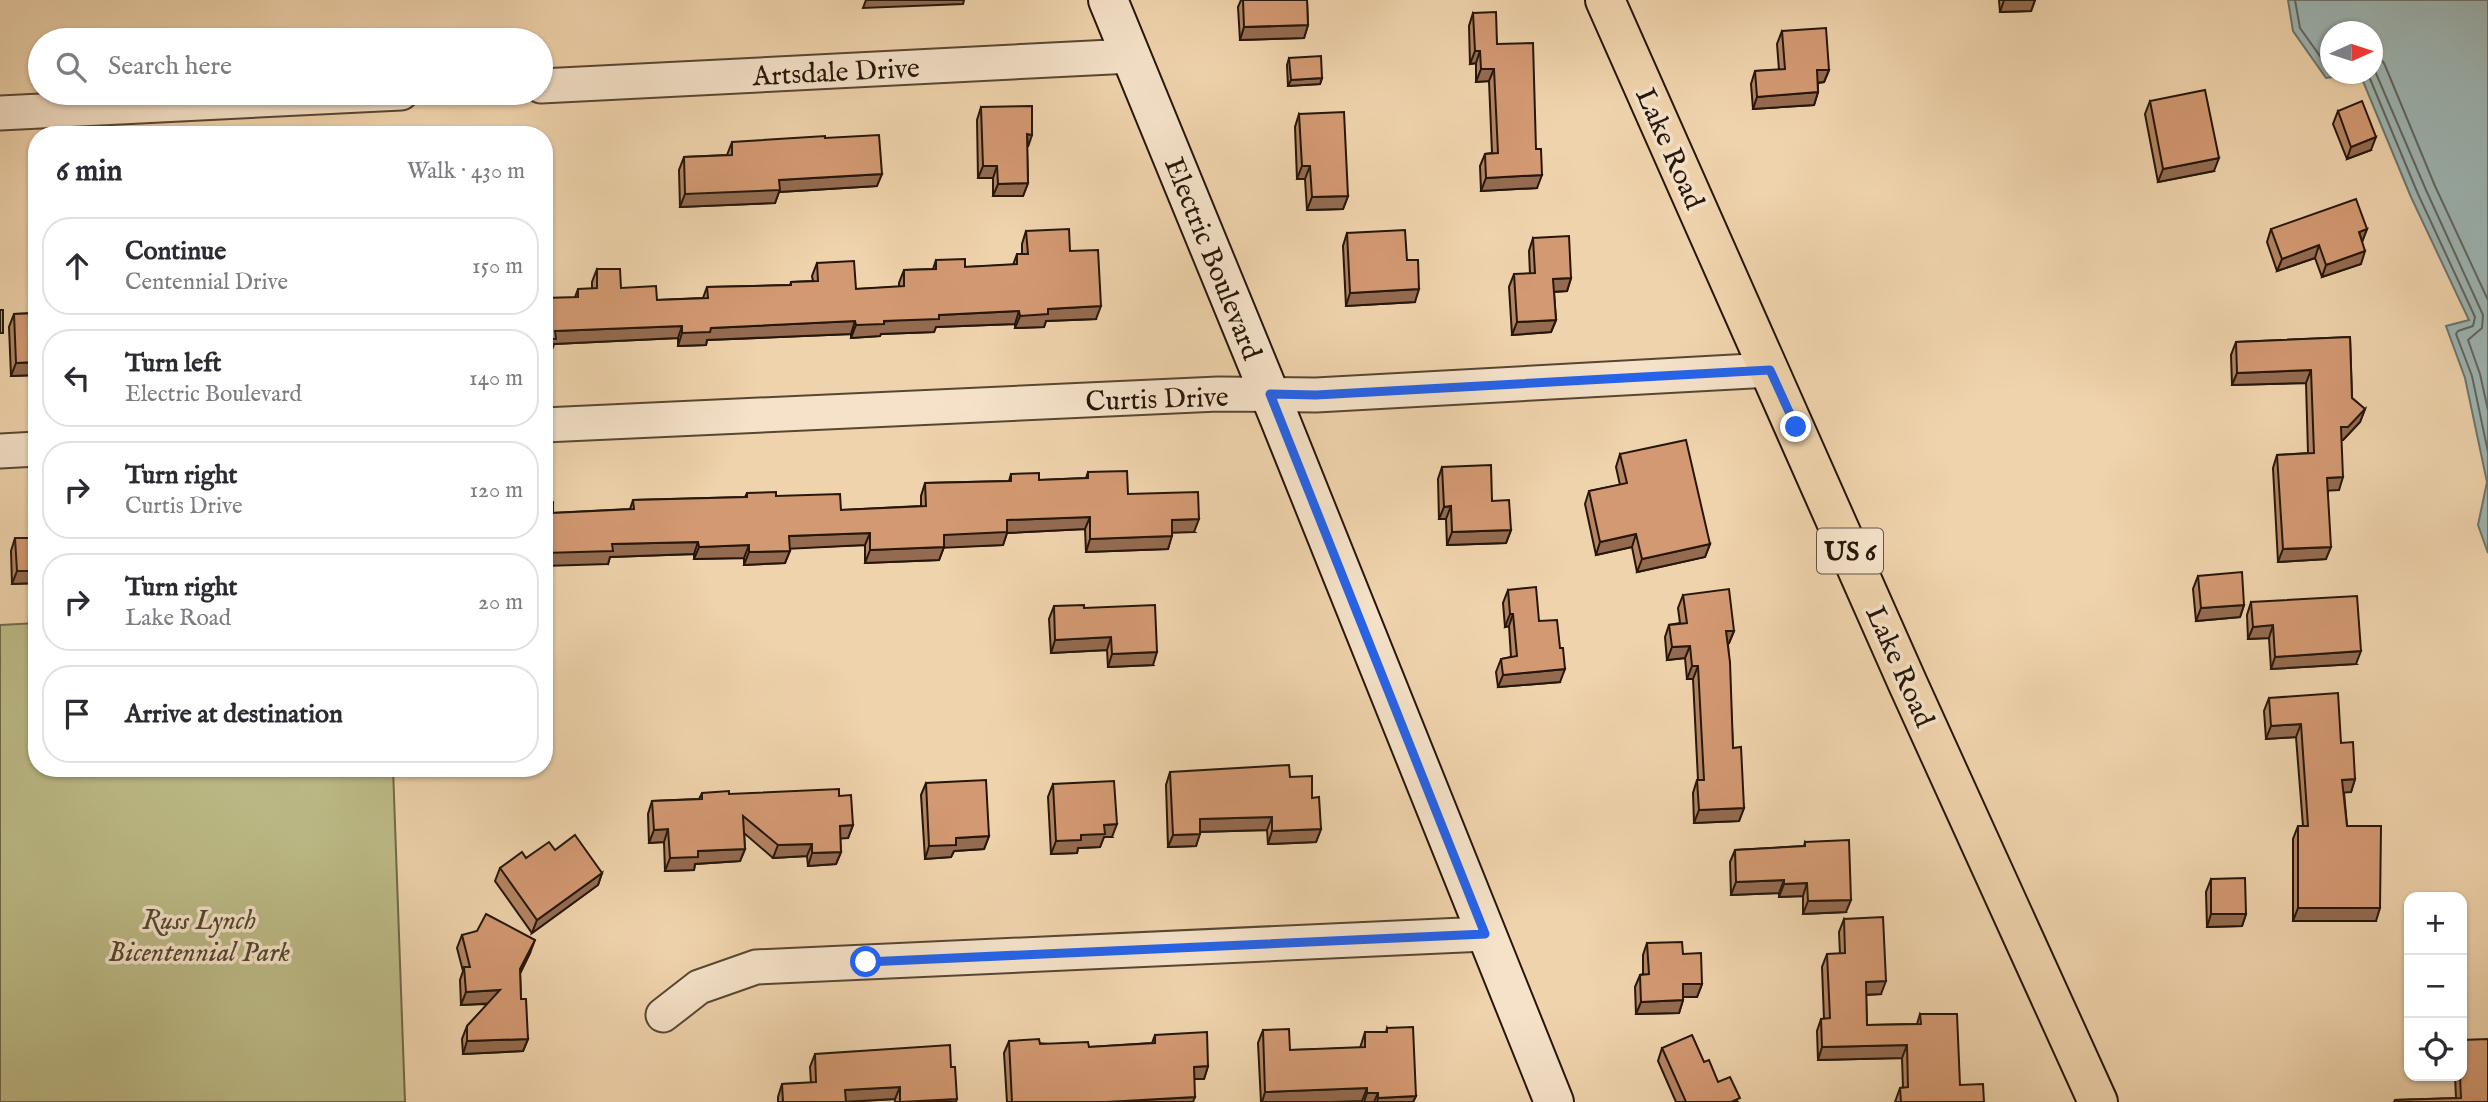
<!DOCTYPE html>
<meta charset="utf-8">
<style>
:root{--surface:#fff;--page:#f7f7f7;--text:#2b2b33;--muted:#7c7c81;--line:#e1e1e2}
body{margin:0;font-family:"IM FELL English",serif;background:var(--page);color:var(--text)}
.controls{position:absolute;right:21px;bottom:21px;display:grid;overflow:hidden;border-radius:14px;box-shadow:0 2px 5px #0004}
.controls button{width:63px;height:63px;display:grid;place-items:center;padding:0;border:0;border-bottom:2px solid var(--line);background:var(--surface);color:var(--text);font:35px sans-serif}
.compass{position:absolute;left:2320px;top:21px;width:63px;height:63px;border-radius:50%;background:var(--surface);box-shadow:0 2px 5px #0004;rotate:87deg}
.stop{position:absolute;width:21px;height:21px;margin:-16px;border:5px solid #2563eb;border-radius:50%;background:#fff}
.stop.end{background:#2563eb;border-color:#fff;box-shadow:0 2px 7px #0008}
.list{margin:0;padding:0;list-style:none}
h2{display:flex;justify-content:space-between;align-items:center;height:91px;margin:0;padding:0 28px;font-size:30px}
h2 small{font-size:23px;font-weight:400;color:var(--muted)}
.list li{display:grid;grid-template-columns:46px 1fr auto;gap:21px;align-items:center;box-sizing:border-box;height:98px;margin:0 14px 14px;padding:0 14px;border:2px solid var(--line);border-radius:28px}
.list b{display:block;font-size:26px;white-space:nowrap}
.list p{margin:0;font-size:23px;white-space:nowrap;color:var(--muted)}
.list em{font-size:23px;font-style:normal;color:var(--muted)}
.icon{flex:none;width:38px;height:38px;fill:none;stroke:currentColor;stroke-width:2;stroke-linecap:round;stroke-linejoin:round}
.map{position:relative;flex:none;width:2488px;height:1102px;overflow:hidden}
.search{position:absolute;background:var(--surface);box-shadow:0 2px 5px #0004;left:28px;top:28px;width:525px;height:77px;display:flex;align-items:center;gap:18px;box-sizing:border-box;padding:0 24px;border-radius:38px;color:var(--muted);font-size:26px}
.panel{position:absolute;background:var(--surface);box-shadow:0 2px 5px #0004;left:28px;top:126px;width:525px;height:651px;border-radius:28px}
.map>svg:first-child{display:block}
</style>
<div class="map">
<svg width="2488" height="1102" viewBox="0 0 2488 1102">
<rect width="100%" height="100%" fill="#efd3ac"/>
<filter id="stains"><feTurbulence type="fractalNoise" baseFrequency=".00286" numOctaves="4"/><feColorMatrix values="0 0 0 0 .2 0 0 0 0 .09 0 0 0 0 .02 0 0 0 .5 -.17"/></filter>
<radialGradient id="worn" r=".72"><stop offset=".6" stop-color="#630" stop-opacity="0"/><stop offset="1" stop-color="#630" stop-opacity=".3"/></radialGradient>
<path fill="#bcbb87" stroke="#716948" stroke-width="2" d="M37,623V768H393L405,1102H0V625Z"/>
<path fill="#9db6b4" stroke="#6d7670" stroke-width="2" d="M2288,0H2488V553L2478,525L2487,482L2465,378L2446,326L2469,320L2411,197L2360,74H2372V32H2330V74H2352L2326,78L2293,31Z"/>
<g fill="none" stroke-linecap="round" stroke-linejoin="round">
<g stroke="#62665f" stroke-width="2">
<path d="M2295,0L2300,28L2330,70"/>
<path d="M2372,51L2384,63L2435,186L2488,300"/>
<path d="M2372,64L2426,190L2483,315L2482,328L2468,340L2480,374L2488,410"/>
<path d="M2368,74L2418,194L2475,317L2473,326L2458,331L2456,334L2472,376L2488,452"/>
</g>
<defs>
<g id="street">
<path d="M541,86L1131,56"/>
<path d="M0,113L401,93"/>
<path d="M544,425L1218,394L1316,395L1770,370"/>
<path d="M0,451L37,449"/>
<path d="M663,1015L699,987L756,967L1485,934"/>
</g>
<path id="secondary" d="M1108,0L1279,417L1554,1102"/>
<path id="primary" d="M1605,0L1908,684L2098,1102"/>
</defs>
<use href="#street" stroke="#584632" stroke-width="37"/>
<use href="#secondary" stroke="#26170a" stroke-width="42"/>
<use href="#primary" stroke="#26170a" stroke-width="42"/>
<use href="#street" stroke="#f5e2c9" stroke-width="33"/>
<use href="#secondary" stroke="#f5e2c9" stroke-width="38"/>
<use href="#primary" stroke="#efd3ac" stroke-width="38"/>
</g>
<g fill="#b58462" stroke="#26170a" stroke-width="2">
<path d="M1241,0H1307L1308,25L1304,38L1240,40L1238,7Z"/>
<path d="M1999,0H2035L2031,11L2000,12Z"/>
<path d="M1473,13L1497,44L1537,188L1481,191L1480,166L1485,154L1492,153L1489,81L1476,82V63L1470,64L1469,26Z"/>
<path d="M1782,31L1829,70L1824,82L1818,83V92L1814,105L1753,109L1751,84L1755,71L1779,70L1777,44Z"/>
<path d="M1289,58L1322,78L1320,84L1288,86L1287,65Z"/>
<path d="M2150,101L2214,171L2158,182L2145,114Z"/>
<path d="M981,107L1027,147L1028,183L1023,196H993V178H978L977,120Z"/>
<path d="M2338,111L2371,150L2347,159L2333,124Z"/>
<path d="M1299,114L1348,196L1343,209L1307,210L1305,179H1297L1295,127Z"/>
<path d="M732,142L877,186L779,192L775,203L680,207L679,170L684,157L727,155Z"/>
<path d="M2271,229H2367L2362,242L2361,264L2322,277L2315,258L2277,271L2267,242Z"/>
<path d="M1026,231L1070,251L1096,319L1046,321L1044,327L1015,328V324L936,327L934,332L881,334L880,336L851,338V334L707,340L706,345L678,346V338L554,344L551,352H544L575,297L578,289H592V282L597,269L621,288L657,300L703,298L707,287L790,285L791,282L813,281L812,276L817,263L856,289L899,287V283L904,270L933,269L936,260L965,267L1013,265L1017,254H1022V244Z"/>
<path d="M1347,233L1407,260L1415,302L1346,306L1343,246Z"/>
<path d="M1533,238L1571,278L1567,291L1554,292L1556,320L1551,332L1512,335L1509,287L1514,274H1530L1529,251Z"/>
<path d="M37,313V375L11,376L9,327L14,314Z"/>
<path d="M2350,337L2352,398L2365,409L2360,422L2343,440H2341L2339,490H2328L2326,559L2278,562L2273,468L2277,455L2308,453L2306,383L2232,385L2231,355L2236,342Z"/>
<path d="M1620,454L1710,544L1705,557L1637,572L1632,547L1596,555L1585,504L1589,491L1620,485L1616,467Z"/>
<path d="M1442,467L1492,501L1511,530L1506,543L1447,545L1446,519H1439L1438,479Z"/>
<path d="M1088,472L1194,532H1172L1168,549L1086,552L1085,529L1007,533L1003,545L944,547L939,560L865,563V545L790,548L785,563L744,565V558L694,559V554L610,557L608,564L553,513L630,509L633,500L745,497L747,493L776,496L841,510L921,506V496L925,483L1009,481L1011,474L1039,480L1086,478Z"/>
<path d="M15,538H37V583L12,584L11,551Z"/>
<path d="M2198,576L2244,605L2240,617L2196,621L2193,589Z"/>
<path d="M1508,590L1539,621L1560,682L1498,687L1496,672L1501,659L1511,657L1509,626L1505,627L1503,603Z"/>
<path d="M1683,595L1734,631L1729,643L1728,644L1733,748L1744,808L1739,821L1694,823L1693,793L1697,780H1698L1693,679H1687L1685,658L1667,660L1665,637L1669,625L1680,623L1678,608Z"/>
<path d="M2251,602L2356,664L2271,669L2269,638L2248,639L2247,615Z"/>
<path d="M1054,606L1084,608L1153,665L1108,667L1107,650L1051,653L1049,619Z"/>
<path d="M2269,698L2341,743L2355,779L2351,792H2344L2347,826L2376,921H2293V839L2298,826H2303L2296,737L2266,739L2264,711Z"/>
<path d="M1170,772L1290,777L1312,798L1321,829L1316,842L1268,844L1267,830L1200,832L1196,846L1168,847L1166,785Z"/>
<path d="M926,783L989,836L984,849L954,851L951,857L925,859L921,795Z"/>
<path d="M1053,784L1112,837H1104L1100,847L1078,848L1077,853L1051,854L1048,797Z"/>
<path d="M702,793L729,794L839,796L853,825L848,838H840L841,852L836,864L808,866L807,856L773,858L744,833L745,849L740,861L695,864L694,870L665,871L664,842L649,843L648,814L652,801L699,799Z"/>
<path d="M1805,842L1846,912L1803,914V896L1779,897V893L1731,895L1730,862L1735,850L1804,846Z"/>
<path d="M555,850L602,873L598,885L532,933L495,881L500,868L526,858Z"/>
<path d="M2211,879L2246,914L2242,926L2207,927L2206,892Z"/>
<path d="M1844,919L1881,994L1866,995L1867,1025L1917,1024L1920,1014L1960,1085L1984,1102H1895L1900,1088L1903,1087L1902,1058L1818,1060L1817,1031L1821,1019H1824L1822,967L1827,954H1840L1839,932Z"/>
<path d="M462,935L530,953L520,973L521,999L528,1039L523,1051L463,1054L462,1039L467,1026L488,1004L461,1005L460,980L463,971L457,948Z"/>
<path d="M1647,943L1683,954L1702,984L1697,997H1683V1000L1679,1013L1636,1014L1635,987L1640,975L1643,974V955Z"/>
<path d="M1387,1028L1416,1096L1413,1102H1362V1101L1332,1102H1261L1258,1043L1263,1030L1290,1050L1360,1048L1365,1032H1386Z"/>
<path d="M1155,1035L1208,1066L1204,1079H1194L1193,1102H1007L1004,1053L1009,1041L1089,1047L1152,1043Z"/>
<path d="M1662,1048L1704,1062L1718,1082L1738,1102H1676L1658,1061Z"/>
<path d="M815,1054L951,1067L956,1102H895V1099L846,1102H778V1097L782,1084L811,1083L810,1067Z"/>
<path d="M2455,1076H2462L2488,1102H2394L2395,1100L2456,1098Z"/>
</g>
<g fill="#946b50" stroke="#26170a" stroke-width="2">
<path d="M866,0H964L963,4L863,8Z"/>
<path d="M2004,0H2035L2031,11L2000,12Z"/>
<path d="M1308,25L1304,38L1240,40L1244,27Z"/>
<path d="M1475,51H1480L1476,63L1470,64Z"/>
<path d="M1481,69H1494L1489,81L1476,82Z"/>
<path d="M1817,70H1829L1824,82L1812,83Z"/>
<path d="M1322,78L1320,84L1288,86L1291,80Z"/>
<path d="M1818,92L1814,105L1753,109L1757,97Z"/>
<path d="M1027,134L1032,135L1028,147Z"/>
<path d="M2376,137L2371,150L2347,159L2351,147Z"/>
<path d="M2219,158L2214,171L2158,182L2163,169Z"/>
<path d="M983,166H997L993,178H978Z"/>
<path d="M1302,166H1310L1305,179H1297Z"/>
<path d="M882,174L877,186L779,192L775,203L680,207L685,194L779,180Z"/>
<path d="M1542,175L1537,188L1481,191L1486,178Z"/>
<path d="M1028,183L1023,196H993L998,184Z"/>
<path d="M1348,196L1343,209L1307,210L1312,197Z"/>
<path d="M2367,229L2362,242L2359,232Z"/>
<path d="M2319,245L2315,258L2277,271L2282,259Z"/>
<path d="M2365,251L2361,264L2322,277L2326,265Z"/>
<path d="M1571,278L1567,291L1549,292L1553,279Z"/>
<path d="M1419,289L1415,302L1346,306L1350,293Z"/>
<path d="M1101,306L1096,319L1046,321L1044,327L1015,328L1020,316L1048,309Z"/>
<path d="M1019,311L1015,324L936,327L934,332L881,334L880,336L851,338L856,325L939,315Z"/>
<path d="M1556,320L1551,332L1512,335L1517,322Z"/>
<path d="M855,321L851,334L707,340L706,345L678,346L682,333L711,328Z"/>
<path d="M682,326L678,338L554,344L551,352H544V339L555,331Z"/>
<path d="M37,362V375L11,376L16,363Z"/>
<path d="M2311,370L2306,383L2232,385L2237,373Z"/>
<path d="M2365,409L2360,422L2343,440H2336L2341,427Z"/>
<path d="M2343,477L2339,490L2323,491L2327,478Z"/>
<path d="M1451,506L1446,519H1439L1444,507Z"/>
<path d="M1090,517L1085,529L1007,533L1003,545L939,548L944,535L1007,520Z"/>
<path d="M1199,519L1194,532L1167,533L1172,520Z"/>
<path d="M1511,530L1506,543L1447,545L1452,532Z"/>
<path d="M870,533L865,545L785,549L789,536Z"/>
<path d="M1636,534L1632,547L1596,555L1600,542Z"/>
<path d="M1172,536L1168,549L1086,552L1090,539Z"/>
<path d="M698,542L694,554L610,557L608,564L544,566V553L612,544Z"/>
<path d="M1710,544L1705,557L1637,572L1642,559Z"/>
<path d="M749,545L744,558L694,559L699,547Z"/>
<path d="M944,547L939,560L865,563L870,550Z"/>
<path d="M2331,547L2326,559L2278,562L2283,549Z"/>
<path d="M790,551L785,563L744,565L749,552Z"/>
<path d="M17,571H37V583L12,584Z"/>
<path d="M2244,605L2240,617L2196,621L2201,608Z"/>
<path d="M1510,614H1513L1509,626L1505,627Z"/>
<path d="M2273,625L2269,638L2248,639L2253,627Z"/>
<path d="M1726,631H1734L1729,643L1722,644Z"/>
<path d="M1111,637L1107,650L1051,653L1055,640Z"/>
<path d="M1690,646L1685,658L1667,660L1672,647Z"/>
<path d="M2361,651L2356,664L2271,669L2275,657Z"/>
<path d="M1157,652L1153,665L1108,667L1112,654Z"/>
<path d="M1692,666H1698L1693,679H1687Z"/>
<path d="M1565,669L1560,682L1498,687L1503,675Z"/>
<path d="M2301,724L2296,737L2266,739L2271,726Z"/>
<path d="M2355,779L2351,792L2338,793L2342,780Z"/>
<path d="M1744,808L1739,821L1694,823L1699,810Z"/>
<path d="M1272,817L1267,830L1195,832L1200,819Z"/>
<path d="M1117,824L1112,837H1104L1100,847L1078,848L1077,853L1051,854L1056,841L1081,835L1104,825Z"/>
<path d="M853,825L848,838L835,839L840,826Z"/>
<path d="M668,829L664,842L649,843L654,830Z"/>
<path d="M1321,829L1316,842L1268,844L1272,831Z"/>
<path d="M1200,834L1196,846L1168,847L1173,835Z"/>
<path d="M989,836L984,849L954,851L951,857L925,859L929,846L956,838Z"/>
<path d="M812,844L807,856L773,858L778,845Z"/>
<path d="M745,849L740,861L695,864L694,870L665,871L670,858L698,851Z"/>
<path d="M841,852L836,864L808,866L812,853Z"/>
<path d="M602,873L598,885L532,933L537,920Z"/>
<path d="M1784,880L1779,893L1731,895L1736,882Z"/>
<path d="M1807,883L1803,896L1779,897L1784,884Z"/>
<path d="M1851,900L1846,912L1803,914L1808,901Z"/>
<path d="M2298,908H2380L2376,921H2293Z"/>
<path d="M2211,914H2246L2242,926L2207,927Z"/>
<path d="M535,940L530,953L516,982L520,969Z"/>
<path d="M1886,981L1881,994L1861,995L1866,982Z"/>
<path d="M1683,984H1702L1697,997H1678Z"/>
<path d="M500,990L496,1003L461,1005L466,992Z"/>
<path d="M1683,1000L1679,1013L1636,1014L1641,1002Z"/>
<path d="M528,1039L523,1051L463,1054L467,1041Z"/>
<path d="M1907,1045L1902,1058L1818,1060L1822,1047Z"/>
<path d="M1208,1066L1204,1079H1189L1194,1067Z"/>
<path d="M900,1087L895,1099L841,1102L845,1090Z"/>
<path d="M1367,1088L1362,1101L1332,1102H1262L1265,1092Z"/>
<path d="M1367,1093H1378L1374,1102H1364Z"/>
<path d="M1416,1096L1413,1102H1377L1378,1098Z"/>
<path d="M1195,1097L1193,1102H1106Z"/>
<path d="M957,1099L956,1102H911Z"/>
</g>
<g fill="#d39972" stroke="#26170a" stroke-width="2">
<path d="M1243,0H1307L1308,25L1244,27Z"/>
<path d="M1496,12L1497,44L1533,43L1536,149H1541L1542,175L1486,178L1485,154L1498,153L1494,69H1481L1480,51H1475L1473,13Z"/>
<path d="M1826,28L1829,70H1817L1818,92L1757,97L1755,71L1785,69L1782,31Z"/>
<path d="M1321,56L1322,78L1291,80L1289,58Z"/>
<path d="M2205,90L2219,158L2163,169L2150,101Z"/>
<path d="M2362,101L2376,137L2351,147L2338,111Z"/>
<path d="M1032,106V135L1027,134L1028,183L998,184L997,166H983L981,107Z"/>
<path d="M1344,112L1348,196L1312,197L1310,166H1302L1299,114Z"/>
<path d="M879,135L882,174L779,180L780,190L685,194L684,157L732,155V142L825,136V138Z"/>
<path d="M2356,199L2367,229L2359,232L2365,251L2326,265L2319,245L2282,259L2271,229Z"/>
<path d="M1069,229L1070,251L1098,250L1101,306L1048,309V314L1020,316L1019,311L939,315V319L884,321V324L856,325L855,321L711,328L710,332L682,333V326L555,331L556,339H544V298L578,297V289L597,288V269H620L621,288L656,286L657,300L708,298L707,287L791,285V282L818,281L817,263L854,261L856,289L904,286V270L936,269V260L965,259V267L1017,264V254H1028L1026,231Z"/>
<path d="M1405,230L1407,260H1418L1419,289L1350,293L1347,233Z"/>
<path d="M1569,236L1571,278L1553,279L1556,320L1517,322L1514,274L1535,273L1533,238Z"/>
<rect x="0" y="310" width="3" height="23"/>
<path d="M37,313V362L16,363L14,314Z"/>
<path d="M2350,337L2352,398L2365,409L2348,427H2341L2343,477L2327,478L2331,547L2283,549L2277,455L2314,453L2311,370L2237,373L2236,342Z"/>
<path d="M1686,440L1710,544L1642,559L1636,534L1600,542L1589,491L1627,483L1620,454Z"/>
<path d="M1491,465L1492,501L1509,500L1511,530L1452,532L1451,506L1444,507L1442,467Z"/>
<path d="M1127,471L1128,494L1198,492L1199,519L1172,520V536L1090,539V517L1007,520V532L944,535V547L870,550V533L789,536L790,551L749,552V545L699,547L698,542L612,544L613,551L544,553V502H553V513L634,509L633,500L747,497V493L776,492V496L840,494L841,510L926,506L925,483L1011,481V474L1039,473V480L1088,478V472Z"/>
<path d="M15,538H37V571H17Z"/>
<path d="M2242,572L2244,605L2201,608L2198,576Z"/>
<path d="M1536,587L1539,621L1557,620L1560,648H1563L1565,669L1503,675L1501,659L1517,656L1513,614H1510L1508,590Z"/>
<path d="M1729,589L1734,631H1726L1730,662L1733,748L1741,747L1744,808L1699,810L1697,780H1704L1698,666H1692L1690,646L1672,647L1669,625L1687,623L1683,595Z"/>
<path d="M2357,596L2361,651L2275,657L2273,625L2253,627L2251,602Z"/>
<path d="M1084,605V608L1155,605L1157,652L1112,654L1111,637L1055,640L1054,606Z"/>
<path d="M2338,693L2341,743L2353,742L2355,779L2342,780L2347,826H2381L2380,908H2298V826H2308L2301,724L2271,726L2269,698Z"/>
<path d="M1289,765L1290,777L1312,776V798L1319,797L1321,829L1272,831V817L1200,819V834L1173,835L1170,772Z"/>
<path d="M986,780L989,836L956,838V845L929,846L926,783Z"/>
<path d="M1114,781L1117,824L1104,825L1105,834L1081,835V840L1056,841L1053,784Z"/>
<path d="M839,789V796L851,795L853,825L840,826L841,852L812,853V844L778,845L743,816L745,849L698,851V857L670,858L668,829L654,830L652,801L702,799V793L729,791V794Z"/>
<path d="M575,835L602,873L537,920L500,868L522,852L526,858L549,842L555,850Z"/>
<path d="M1849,840L1851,900L1808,901L1807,883L1784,884V880L1736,882L1735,850L1805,846V842Z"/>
<path d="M2245,878L2246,914H2211V879Z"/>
<path d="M486,914L535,940L520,969L521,999H526L528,1039L467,1041V1026L500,990L466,992L464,967H470L462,935L477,931Z"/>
<path d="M1883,917L1886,981L1866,982L1867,1025L1921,1024L1920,1014H1957L1960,1085L1983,1084L1984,1102H1901L1900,1088L1908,1087L1907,1045L1822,1047L1821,1019L1830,1018L1827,954L1845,953L1844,919Z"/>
<path d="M1682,942L1683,954L1701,953L1702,984H1683V1000L1641,1002L1640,975L1649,974L1647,943Z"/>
<path d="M1413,1027L1416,1096L1378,1098V1093H1367V1088L1265,1092L1263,1030L1289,1029L1290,1050L1365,1047V1032H1387V1028Z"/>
<path d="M1207,1032L1208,1066L1194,1067L1195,1097L1106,1102H1012L1009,1041L1039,1039L1040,1044L1088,1042L1089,1047L1155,1043V1035Z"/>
<path d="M1692,1035L1704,1062L1709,1060L1718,1082L1730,1077L1740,1098L1731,1102H1686L1662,1048Z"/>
<path d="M2488,1039V1102H2395V1100L2461,1098L2460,1076H2462V1040Z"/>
<path d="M950,1045L951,1067H955L957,1099L900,1102V1087L845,1090L846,1102H783L782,1084L816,1082L815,1054Z"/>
</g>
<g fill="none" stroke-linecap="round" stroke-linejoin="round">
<path stroke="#2563eb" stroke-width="9" d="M866,962L1485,934L1270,394L1316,395L1770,370L1796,427"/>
</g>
<g text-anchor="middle" stroke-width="7" stroke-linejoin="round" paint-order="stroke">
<rect fill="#f5e2c9" stroke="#645443" stroke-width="2" x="1817" y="528.5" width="66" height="45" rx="5"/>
<g font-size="26" font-weight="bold" fill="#26170a">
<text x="1850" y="560">US 6</text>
</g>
<g font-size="28" fill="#26170a" stroke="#f5e2c9">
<text transform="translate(836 71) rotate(-3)" y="10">Artsdale Drive</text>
<text transform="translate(1671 148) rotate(66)" y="10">Lake Road</text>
<text transform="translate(1214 258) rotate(68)" y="10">Electric Boulevard</text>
<text transform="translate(1157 398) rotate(-2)" y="10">Curtis Drive</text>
<text transform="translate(1901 666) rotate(66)" y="10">Lake Road</text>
</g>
<g font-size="28" font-style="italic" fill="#534830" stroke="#f5e2c9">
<text x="199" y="929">Russ Lynch<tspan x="199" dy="32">Bicentennial Park</tspan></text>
</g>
</g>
<rect width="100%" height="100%" filter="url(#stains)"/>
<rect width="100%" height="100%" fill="url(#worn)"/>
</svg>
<div class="controls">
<button>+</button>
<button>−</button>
<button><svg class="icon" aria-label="locate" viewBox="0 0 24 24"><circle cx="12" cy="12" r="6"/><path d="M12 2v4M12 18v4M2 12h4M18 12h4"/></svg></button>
</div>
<svg class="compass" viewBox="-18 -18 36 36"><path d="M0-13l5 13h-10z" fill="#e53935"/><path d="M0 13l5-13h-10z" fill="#7c7c81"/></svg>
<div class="stop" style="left:866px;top:962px"></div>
<div class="stop end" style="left:1796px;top:427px"></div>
<div class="search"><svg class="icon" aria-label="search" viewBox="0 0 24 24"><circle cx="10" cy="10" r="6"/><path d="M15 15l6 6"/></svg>Search here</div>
<section class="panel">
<h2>6 min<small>Walk · 430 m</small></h2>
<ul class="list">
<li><svg class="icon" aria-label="ahead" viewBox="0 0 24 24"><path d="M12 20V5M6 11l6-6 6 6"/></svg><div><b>Continue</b><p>Centennial Drive</p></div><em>150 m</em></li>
<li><svg class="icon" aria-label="left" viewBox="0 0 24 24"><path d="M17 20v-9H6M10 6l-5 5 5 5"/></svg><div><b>Turn left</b><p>Electric Boulevard</p></div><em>140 m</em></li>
<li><svg class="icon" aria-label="right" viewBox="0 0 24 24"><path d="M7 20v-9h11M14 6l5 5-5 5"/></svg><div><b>Turn right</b><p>Curtis Drive</p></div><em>120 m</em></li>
<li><svg class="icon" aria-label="right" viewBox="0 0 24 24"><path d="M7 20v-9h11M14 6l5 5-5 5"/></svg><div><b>Turn right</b><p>Lake Road</p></div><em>20 m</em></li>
<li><svg class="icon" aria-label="arrive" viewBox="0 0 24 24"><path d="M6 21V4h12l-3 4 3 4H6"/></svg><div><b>Arrive at destination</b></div></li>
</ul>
</section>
</div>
